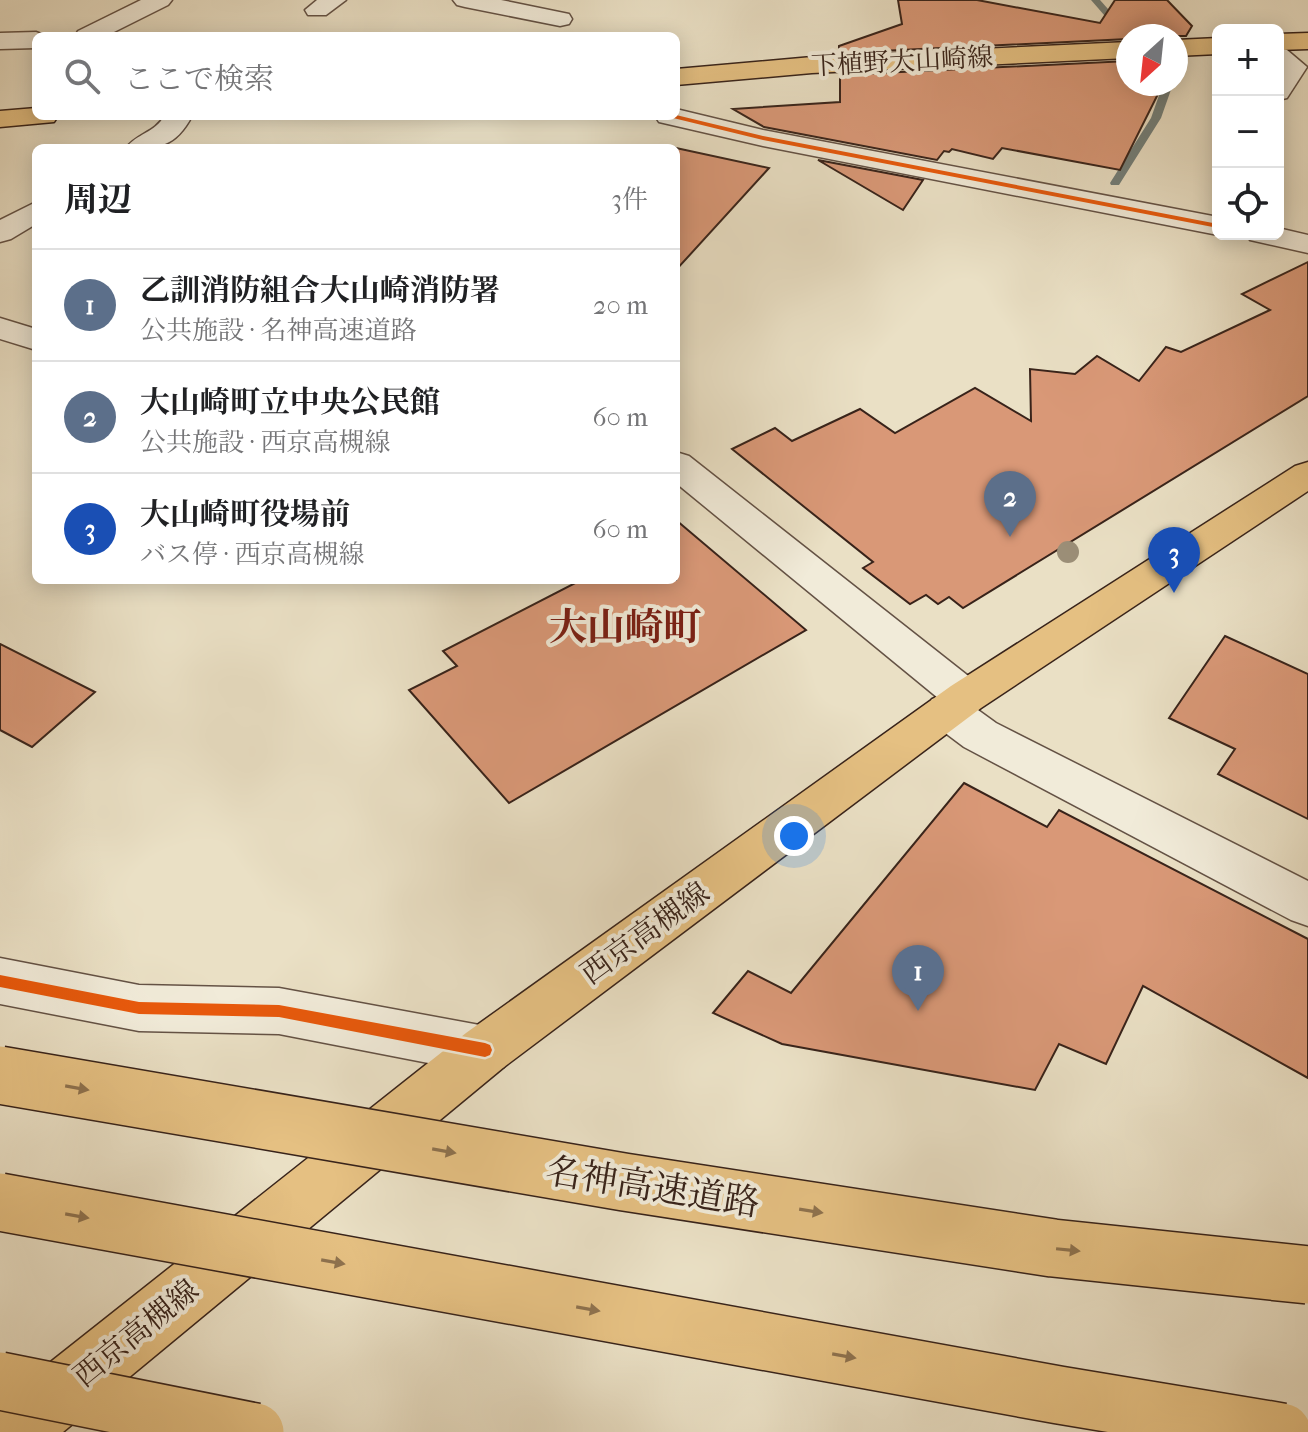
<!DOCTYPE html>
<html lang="ja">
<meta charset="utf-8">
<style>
:root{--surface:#fff;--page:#f2f2f2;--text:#202124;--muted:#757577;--line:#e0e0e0;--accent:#8f2418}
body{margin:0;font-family:"IM FELL French Canon","Noto Serif JP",serif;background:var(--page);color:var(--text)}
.controls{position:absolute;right:24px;top:24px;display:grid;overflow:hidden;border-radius:12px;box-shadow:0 4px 20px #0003}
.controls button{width:72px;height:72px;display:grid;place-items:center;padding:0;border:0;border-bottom:2px solid var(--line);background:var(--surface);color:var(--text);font:40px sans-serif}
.compass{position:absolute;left:1116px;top:24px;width:72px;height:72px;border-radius:50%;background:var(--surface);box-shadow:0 4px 20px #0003;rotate:207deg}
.you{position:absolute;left:794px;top:836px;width:28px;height:28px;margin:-20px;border:6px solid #fff;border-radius:50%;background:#1a73e8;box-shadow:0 0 0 12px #1a73e833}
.badge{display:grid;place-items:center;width:52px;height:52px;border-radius:50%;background:var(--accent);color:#fff;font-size:26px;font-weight:700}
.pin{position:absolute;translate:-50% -66px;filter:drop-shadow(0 2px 4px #0008)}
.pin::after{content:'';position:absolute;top:42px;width:28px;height:24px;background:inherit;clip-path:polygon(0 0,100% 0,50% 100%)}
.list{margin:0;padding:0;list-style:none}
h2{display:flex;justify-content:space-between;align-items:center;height:104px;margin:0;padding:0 32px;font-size:34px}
h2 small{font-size:26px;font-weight:400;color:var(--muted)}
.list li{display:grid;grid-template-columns:52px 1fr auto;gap:24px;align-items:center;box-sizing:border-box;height:112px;padding:0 32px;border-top:2px solid var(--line)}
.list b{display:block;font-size:30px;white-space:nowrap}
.list p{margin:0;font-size:26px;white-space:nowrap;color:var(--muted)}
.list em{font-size:26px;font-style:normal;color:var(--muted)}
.icon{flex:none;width:44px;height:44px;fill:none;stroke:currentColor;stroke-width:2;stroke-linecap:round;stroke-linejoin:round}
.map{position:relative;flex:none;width:1308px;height:1432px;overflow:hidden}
.search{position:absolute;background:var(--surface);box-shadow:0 4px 20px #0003;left:32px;top:32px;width:648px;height:88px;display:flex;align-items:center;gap:20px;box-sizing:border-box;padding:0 28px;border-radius:12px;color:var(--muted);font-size:30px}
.panel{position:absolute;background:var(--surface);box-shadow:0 4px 20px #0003;left:32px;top:144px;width:648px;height:440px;border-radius:12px}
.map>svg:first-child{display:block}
</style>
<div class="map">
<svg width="1308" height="1432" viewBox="0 0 1308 1432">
<rect width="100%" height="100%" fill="#eae0c5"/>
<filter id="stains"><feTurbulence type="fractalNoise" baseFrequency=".0025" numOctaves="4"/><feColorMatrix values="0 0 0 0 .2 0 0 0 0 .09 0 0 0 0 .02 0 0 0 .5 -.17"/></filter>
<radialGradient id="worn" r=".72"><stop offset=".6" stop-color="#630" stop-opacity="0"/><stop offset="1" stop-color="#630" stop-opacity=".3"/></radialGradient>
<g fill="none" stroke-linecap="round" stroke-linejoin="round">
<g fill="#727f7a" fill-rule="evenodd">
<path d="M1091,0H1100L1132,36L1125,39Z"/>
<path d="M1163,84H1173L1161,118L1119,185H1111L1110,183L1151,118Z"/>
</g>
</g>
<g fill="#d99877" stroke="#38231a" stroke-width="2">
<path d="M898,0H977L1100,23L1115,0H1167L1192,26L1186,36H1128V39L839,53V46L902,24Z"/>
<path d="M1128,61V84H1163L1120,170L1002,148L993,159L952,149L949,152L944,151L937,160L764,127L733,109L840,102V75Z"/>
<path d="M676,148L769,168L676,270Z"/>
<path d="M818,160L923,180L903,210Z"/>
<path d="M1308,262V396L963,608L949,597L938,604L926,595L910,604L863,568L873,562L732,449L775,428L792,441L860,409L895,433L975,388L1031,421L1030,369L1075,374L1097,356L1139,381L1166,347L1181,352L1270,310L1242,294Z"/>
<path d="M676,520L806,630L509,803L409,690L457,666L443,651L581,580H676Z"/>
<path d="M1225,636L1308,674V819L1218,774L1235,749L1169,718Z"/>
<path d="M0,644L95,692L32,747L0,730Z"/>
<path d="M964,783L1047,827L1059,810L1308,939V1078L1143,986L1106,1064L1059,1044L1035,1090L782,1044L713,1013L748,971L791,993Z"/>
</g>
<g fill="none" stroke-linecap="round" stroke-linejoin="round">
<defs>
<g id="minor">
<path d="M141,0H172L168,5L106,36H75L78,31Z"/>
<path d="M317,0H346L326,15H308L305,10Z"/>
<path d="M453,0H501L569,14L572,19L569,24L560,26L465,7L457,5Z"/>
<path d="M36,32L46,36H36V48L0,49V33Z"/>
<path d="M1278,47L1287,50L1307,67L1287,98L1278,100Z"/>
<path d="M676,109L763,130L1218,217V234H1222L1218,235L763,146L659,122L655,116H676Z"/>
<path d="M164,116H192C175,148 159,148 126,148C136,134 156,132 164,116Z"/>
<path d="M36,202V224L11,239L0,242V220Z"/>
<path d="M1278,228L1308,235V253L1250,240L1246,234H1278Z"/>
<path d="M0,318L36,329V350L0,339Z"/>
<path d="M676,452L689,456L981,686L988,697L978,710L996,723L1308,881V926L1291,920L964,747L932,723L926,711L932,699L938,698L676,483Z"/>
<path d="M0,958L139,985L279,988L485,1026L504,1033L512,1050L504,1067L485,1074L279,1034L139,1031L0,1004Z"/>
</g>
<g id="major">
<path d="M1308,33V49L1278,50V34Z"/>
<path d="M1218,38V54L1176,56V40Z"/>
<path d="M1128,42V58L812,73L676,85V69L812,57Z"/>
<path d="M36,108V116H58L54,122L0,127V111Z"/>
<path d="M1308,462V491L981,708L504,1067L63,1432H0V1402L466,1033L951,686L1295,466Z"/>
</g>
</defs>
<use href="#minor" stroke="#645245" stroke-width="3"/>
<use href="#major" stroke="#38231a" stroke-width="3"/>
<use href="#minor" fill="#f1ebd9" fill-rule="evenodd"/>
<use href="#major" fill="#e5c082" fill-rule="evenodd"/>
<defs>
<g id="highway-bridge">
<path d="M0,1075L624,1182L1053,1248L1308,1275"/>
<path d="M0,1202L1059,1395L1282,1432"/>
<path d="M0,1381L255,1432"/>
</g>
</defs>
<use href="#highway-bridge" stroke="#38231a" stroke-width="60" stroke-linecap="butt"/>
<use href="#highway-bridge" stroke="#e5c082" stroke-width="57"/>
<defs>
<g id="cycleway">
<path d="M676,115L763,136L1218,224V228L763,140L665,116Z"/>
<path d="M0,975L139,1002L279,1005L485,1043L490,1045L492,1050L490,1055L485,1057L279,1017L139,1014L0,987Z"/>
</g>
</defs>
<use href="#cycleway" stroke="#f1ebd9" stroke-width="5"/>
<use href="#cycleway" fill="#e8590c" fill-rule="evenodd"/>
</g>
<circle fill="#9b8e77" cx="1068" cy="552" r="11"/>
<defs><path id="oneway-solid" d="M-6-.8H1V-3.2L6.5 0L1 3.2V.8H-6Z" transform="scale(2)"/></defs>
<g fill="#8e724e">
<use href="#oneway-solid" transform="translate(77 1088) rotate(10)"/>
<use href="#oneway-solid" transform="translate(444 1151) rotate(10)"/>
<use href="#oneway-solid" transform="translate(811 1211) rotate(9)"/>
<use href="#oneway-solid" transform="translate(77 1216) rotate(10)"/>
<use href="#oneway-solid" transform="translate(1068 1250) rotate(6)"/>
<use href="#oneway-solid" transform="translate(333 1262) rotate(10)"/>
<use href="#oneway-solid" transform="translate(588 1309) rotate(10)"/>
<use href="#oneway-solid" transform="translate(844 1356) rotate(10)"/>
</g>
<g text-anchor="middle" stroke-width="8" stroke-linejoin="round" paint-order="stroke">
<g font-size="26" fill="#38231a" stroke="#f1ebd9">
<text transform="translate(902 61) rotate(-3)" y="9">下植野大山崎線</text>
</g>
<g font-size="30" fill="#38231a" stroke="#f1ebd9">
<text transform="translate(645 933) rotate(-36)" y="10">西京高槻線</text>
<text transform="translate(136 1333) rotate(-39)" y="10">西京高槻線</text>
</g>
<g font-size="36" fill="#38231a" stroke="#f1ebd9">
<text transform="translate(653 1186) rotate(9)" y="13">名神高速道路</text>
</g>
<g font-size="38" font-weight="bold" fill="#7a1f14" stroke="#f1ebd9">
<text x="625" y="640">大山崎町</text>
</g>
</g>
<rect width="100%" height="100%" filter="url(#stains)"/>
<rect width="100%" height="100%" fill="url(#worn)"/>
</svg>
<div class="controls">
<button>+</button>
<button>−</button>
<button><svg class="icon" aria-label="locate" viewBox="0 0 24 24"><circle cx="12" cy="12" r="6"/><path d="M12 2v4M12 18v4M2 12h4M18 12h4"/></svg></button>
</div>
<svg class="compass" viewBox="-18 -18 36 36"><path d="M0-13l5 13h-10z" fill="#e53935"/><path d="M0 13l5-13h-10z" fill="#757577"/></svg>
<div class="you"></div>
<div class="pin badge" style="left:918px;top:1011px;background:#5c6f8a">1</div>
<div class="pin badge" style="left:1010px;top:537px;background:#5c6f8a">2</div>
<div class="pin badge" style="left:1174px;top:593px;background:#1a4fb4">3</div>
<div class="search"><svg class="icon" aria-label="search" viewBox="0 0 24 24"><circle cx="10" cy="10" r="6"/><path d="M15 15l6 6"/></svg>ここで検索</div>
<section class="panel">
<h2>周辺<small>3件</small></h2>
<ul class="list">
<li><span class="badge" style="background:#5c6f8a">1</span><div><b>乙訓消防組合大山崎消防署</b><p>公共施設 · 名神高速道路</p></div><em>20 m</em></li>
<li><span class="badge" style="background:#5c6f8a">2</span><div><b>大山崎町立中央公民館</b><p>公共施設 · 西京高槻線</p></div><em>60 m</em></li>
<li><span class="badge" style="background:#1a4fb4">3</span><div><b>大山崎町役場前</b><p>バス停 · 西京高槻線</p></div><em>60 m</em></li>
</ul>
</section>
</div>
